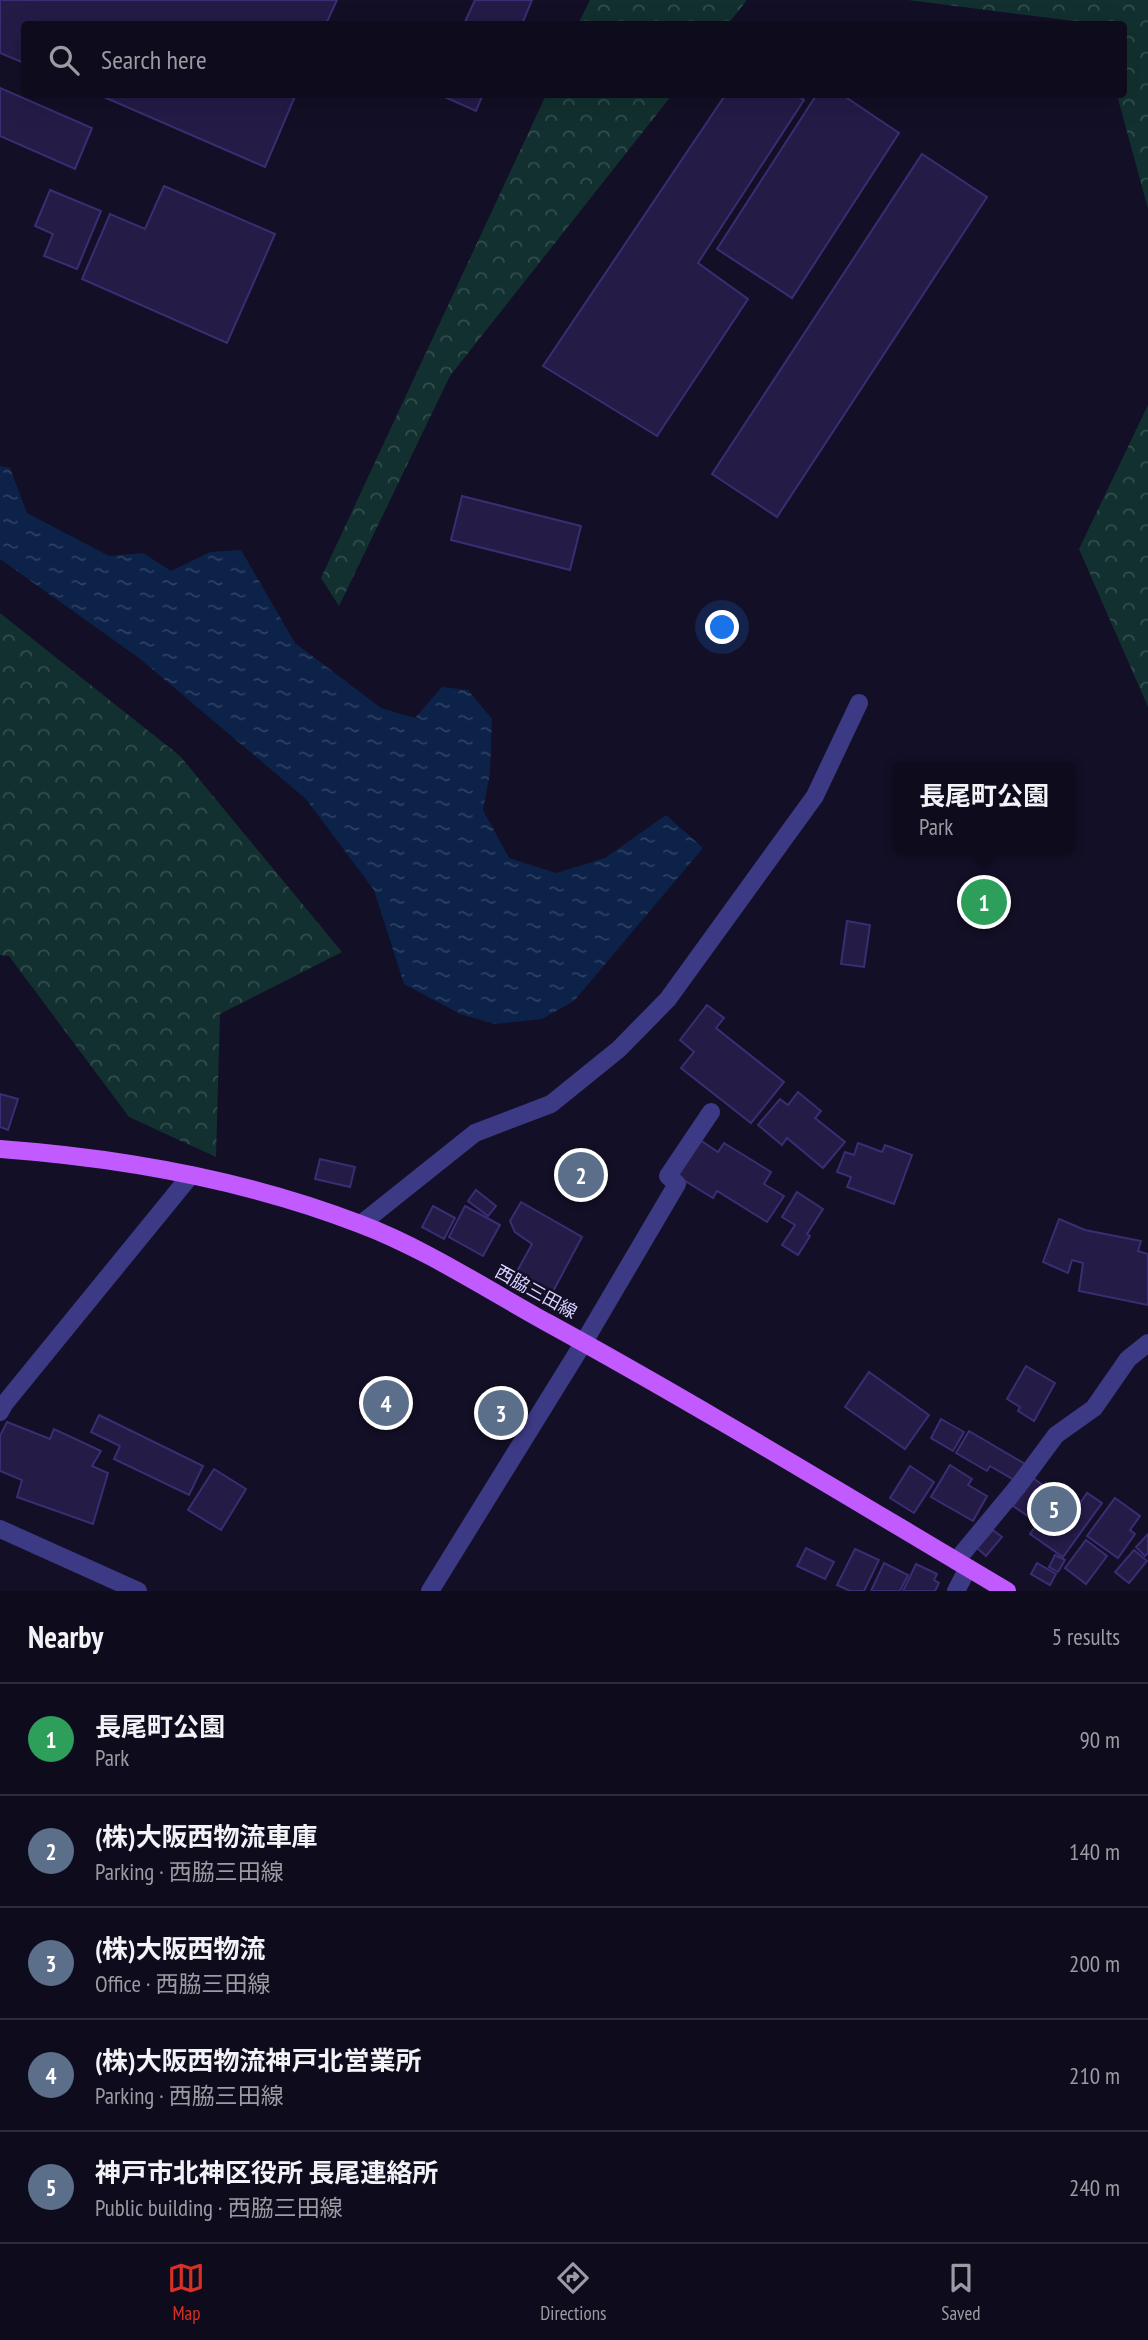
<!DOCTYPE html>
<meta charset="utf-8">
<style>
:root{--surface:#0e0b1c;--page:#171425;--text:#f1f3f6;--muted:#9b9ba3;--line:#2e2b3b;--accent:#d93025}
body{margin:0;font-family:"PT Sans Narrow","Noto Sans JP",sans-serif;background:var(--page);color:var(--text)}
.you{position:absolute;left:723px;top:628px;width:24px;height:24px;margin:-18px;border:5px solid #fff;border-radius:50%;background:#1a73e8;box-shadow:0 0 0 10px #1a73e833}
.badge{display:grid;place-items:center;width:46px;height:46px;border-radius:50%;background:var(--accent);color:#fff;font-size:23px;font-weight:700}
.pin{position:absolute;translate:-50% -50%;border:4px solid #fff;box-shadow:0 2px 7px #0006}
.popup{position:absolute;left:893px;top:762px;width:182px;height:91px;box-sizing:border-box;display:grid;place-content:center;border-radius:7px;background:var(--surface);filter:drop-shadow(0 2px 5px #0005);font-size:23px;white-space:nowrap;color:var(--muted)}
.popup b{font-size:26px;color:var(--text)}
.popup::after{content:'';position:absolute;left:50%;top:100%;margin-left:-14px;border:14px solid transparent;border-top-color:var(--surface)}
.list{margin:0;padding:0;list-style:none}
h2{display:flex;justify-content:space-between;align-items:center;height:91px;margin:0;padding:0 28px;font-size:30px}
h2 small{font-size:23px;font-weight:400;color:var(--muted)}
.list li{display:grid;grid-template-columns:46px 1fr auto;gap:21px;align-items:center;box-sizing:border-box;height:112px;padding:0 28px;border-top:2px solid var(--line)}
.list b{display:block;font-size:26px;white-space:nowrap}
.list p{margin:0;font-size:23px;white-space:nowrap;color:var(--muted)}
.list em{font-size:23px;font-style:normal;color:var(--muted)}
.icon{flex:none;width:38px;height:38px;fill:none;stroke:currentColor;stroke-width:2;stroke-linecap:round;stroke-linejoin:round}
.map{position:relative;flex:none;width:1148px;height:1591px;overflow:hidden}
.search{position:absolute;background:var(--surface);box-shadow:0 7px 28px #0002;left:21px;right:21px;top:21px;height:77px;display:flex;align-items:center;gap:18px;box-sizing:border-box;padding:0 24px;border-radius:7px;color:var(--muted);font-size:26px}
.sheet{height:651px;background:var(--surface)}
nav{display:flex;justify-content:space-around;align-items:center;box-sizing:border-box;height:98px;border-top:2px solid var(--line);background:var(--surface);font-size:19px;color:var(--muted)}
nav a{display:grid;justify-items:center;gap:4px}
nav .on{color:var(--accent)}
.map>svg:first-child{display:block}
</style>
<div class="map">
<svg width="1148" height="1591" viewBox="0 0 1148 1591">
<defs>
<pattern id="forest-crowns" width="20" height="18" patternUnits="userSpaceOnUse" patternTransform="scale(1.75)"><rect width="20" height="18" fill="#12302f"/><path d="M2 6a3 3 0 1 1 6 0M12 15a3 3 0 1 1 6 0" fill="none" stroke="#344d4e"/></pattern>
<pattern id="water-ripples" width="26" height="14" patternUnits="userSpaceOnUse" patternTransform="scale(1.75)"><rect width="26" height="14" fill="#0c2248"/><path d="M2 4q2-2 4 0t4 0M15 11q2-2 4 0t4 0" fill="none" stroke="#2f4163"/></pattern>
</defs>
<rect width="100%" height="100%" fill="#130f26"/>
<g fill="url(#forest-crowns)">
<path d="M590,0H747L728,24H578Z"/>
<path d="M908,0H1148V209L1117,95L1124,94V24H1098Z"/>
<path d="M546,95H672L450,376L339,606L321,578Z"/>
<path d="M1148,405V707L1079,549Z"/>
<path d="M0,613L180,756L342,952L220,1014L216,1157L129,1117L9,956L0,955Z"/>
</g>
<path fill="url(#water-ripples)" d="M0,466L10,468L27,513L109,556L143,553L171,571L210,552L241,550L295,643L381,708L415,718L442,687L468,690L492,719L490,773L483,810L509,858L556,873L605,858L666,815L703,848L574,1001L542,1019L495,1024L460,1014L404,984L374,890L306,799L139,658L0,559Z"/>
<g fill="#241b47" stroke="#3b2d73" stroke-width="2">
<path d="M0,0H337L326,24H24V63L0,53Z"/>
<path d="M475,0H532L522,24H464Z"/>
<path d="M0,88L92,128L75,169L0,136Z"/>
<path d="M97,94H296L265,167Z"/>
<path d="M438,94H483L476,111Z"/>
<path d="M726,94H795L804,100L698,263L748,299L657,436L543,366Z"/>
<path d="M817,94H841L899,133L792,298L717,249Z"/>
<path d="M922,154L987,197L777,517L712,474Z"/>
<path d="M164,186L275,234L227,343L82,279L110,214L145,229Z"/>
<path d="M50,190L101,211L77,269L44,256L53,234L35,226Z"/>
<path d="M462,496L581,526L570,570L451,540Z"/>
<path d="M847,921L870,925L864,967L841,964Z"/>
<path d="M707,1005L724,1018L716,1028L784,1082L751,1123L681,1068L694,1052L680,1040Z"/>
<path d="M798,1092L821,1111L815,1118L845,1142L823,1168L787,1138L782,1145L758,1125L780,1099L788,1105Z"/>
<path d="M0,1094L18,1099L8,1130L0,1127Z"/>
<path d="M700,1140L718,1152L724,1143L771,1172L764,1184L784,1196L767,1222L717,1191L713,1198L677,1176Z"/>
<path d="M858,1143L882,1152L885,1145L912,1155L894,1204L847,1187L851,1177L837,1172L845,1152L854,1155Z"/>
<path d="M320,1159L355,1167L350,1187L315,1179Z"/>
<path d="M476,1190L496,1206L488,1216L468,1201Z"/>
<path d="M797,1192L823,1209L807,1234L810,1236L798,1255L782,1245L795,1225L782,1217Z"/>
<path d="M521,1202L582,1237L550,1297L515,1275L532,1244L515,1232L510,1221Z"/>
<path d="M433,1206L455,1218L444,1239L422,1227Z"/>
<path d="M465,1206L500,1225L483,1256L449,1237Z"/>
<path d="M1059,1219L1085,1230L1141,1241L1138,1251L1148,1254V1305L1079,1291L1083,1263L1072,1260L1068,1273L1043,1262Z"/>
<path d="M1026,1366L1055,1383L1034,1421L1018,1411L1020,1407L1007,1399Z"/>
<path d="M869,1372L929,1415L905,1449L845,1407Z"/>
<path d="M99,1415L203,1466L189,1495L114,1459L120,1446L91,1432Z"/>
<path d="M941,1419L964,1432L953,1451L931,1438Z"/>
<path d="M7,1422L50,1439L54,1429L101,1451L92,1466L108,1473L93,1524L17,1497L22,1480L0,1471V1436Z"/>
<path d="M969,1431L1025,1464L1016,1481L990,1466L987,1471L956,1453Z"/>
<path d="M950,1465L972,1479L968,1485L987,1496L973,1521L931,1497Z"/>
<path d="M910,1466L934,1482L914,1513L890,1498Z"/>
<path d="M214,1469L246,1489L221,1530L188,1510Z"/>
<path d="M1033,1478L1044,1486L1046,1483L1078,1506L1087,1493L1102,1503L1063,1557L1030,1534L1038,1523L1013,1506Z"/>
<path d="M1115,1498L1140,1516L1130,1530L1135,1534L1118,1558L1087,1536Z"/>
<path d="M993,1530L1002,1537L986,1556L977,1548Z"/>
<path d="M1148,1534V1553L1145,1556L1136,1547Z"/>
<path d="M1086,1540L1107,1556L1086,1584L1065,1568Z"/>
<path d="M806,1548L834,1562L825,1579L797,1566Z"/>
<path d="M855,1549L879,1560L864,1591H850L837,1585Z"/>
<path d="M1134,1550L1147,1561L1129,1583L1115,1572Z"/>
<path d="M1055,1555L1065,1560L1058,1572L1049,1567Z"/>
<path d="M884,1563L908,1575L900,1591H871Z"/>
<path d="M1037,1563L1056,1574L1050,1585L1031,1574Z"/>
<path d="M916,1564L937,1574L934,1580L939,1583L935,1591H903Z"/>
</g>
<g fill="none" stroke-linecap="round" stroke-linejoin="round">
<g stroke="#3d3a85" stroke-width="18">
<path d="M361,1224L475,1133L551,1104L619,1049L668,999L815,796L859,703"/>
<path d="M0,1412L5,1403L191,1175"/>
<path d="M0,1529L138,1591"/>
<path d="M956,1561L1019,1485L1056,1435L1094,1408L1128,1359L1148,1343"/>
<path d="M430,1591L584,1342L677,1184L668,1176L711,1112"/>
</g>
<path stroke="#3d3a85" stroke-width="18" d="M956,1591L968,1568"/>
<path stroke="#c25bff" stroke-width="18" d="M0,1149C122,1158 246,1180 360,1224C424,1248 488,1290 548,1323C703,1408 855,1501 1007,1591"/>
</g>
<g text-anchor="middle" stroke-width="5" stroke-linejoin="round" paint-order="stroke">
<g font-size="18" fill="#d9d4ff" stroke="#130f26">
<text transform="translate(536 1292) rotate(29)" y="6">西脇三田線</text>
</g>
</g>
</svg>
<div class="you"></div>
<div class="pin badge" style="left:984px;top:902px;background:#2e9e5b">1</div>
<div class="popup"><b>長尾町公園</b>Park</div>
<div class="pin badge" style="left:581px;top:1175px;background:#5c6f8a">2</div>
<div class="pin badge" style="left:501px;top:1413px;background:#5c6f8a">3</div>
<div class="pin badge" style="left:386px;top:1403px;background:#5c6f8a">4</div>
<div class="pin badge" style="left:1054px;top:1509px;background:#5c6f8a">5</div>
<div class="search"><svg class="icon" aria-label="search" viewBox="0 0 24 24"><circle cx="10" cy="10" r="6"/><path d="M15 15l6 6"/></svg>Search here</div>
</div>
<section class="sheet">
<h2>Nearby<small>5 results</small></h2>
<ul class="list">
<li><span class="badge" style="background:#2e9e5b">1</span><div><b>長尾町公園</b><p>Park</p></div><em>90 m</em></li>
<li><span class="badge" style="background:#5c6f8a">2</span><div><b>(株)大阪西物流車庫</b><p>Parking · 西脇三田線</p></div><em>140 m</em></li>
<li><span class="badge" style="background:#5c6f8a">3</span><div><b>(株)大阪西物流</b><p>Office · 西脇三田線</p></div><em>200 m</em></li>
<li><span class="badge" style="background:#5c6f8a">4</span><div><b>(株)大阪西物流神戸北営業所</b><p>Parking · 西脇三田線</p></div><em>210 m</em></li>
<li><span class="badge" style="background:#5c6f8a">5</span><div><b>神戸市北神区役所 長尾連絡所</b><p>Public building · 西脇三田線</p></div><em>240 m</em></li>
</ul>
</section>
<nav>
<a class="on"><svg class="icon" aria-label="map" viewBox="0 0 24 24"><path d="M3 6l6-2 6 2 6-2v14l-6 2-6-2-6 2zM9 4v14M15 6v14"/></svg>Map</a>
<a><svg class="icon" aria-label="directions" viewBox="0 0 24 24"><path d="M12 3l9 9-9 9-9-9zM9 14v-3h6M13 9l2 2-2 2"/></svg>Directions</a>
<a><svg class="icon" aria-label="saved" viewBox="0 0 24 24"><path d="M7 4h10v16l-5-4-5 4z"/></svg>Saved</a>
</nav>
